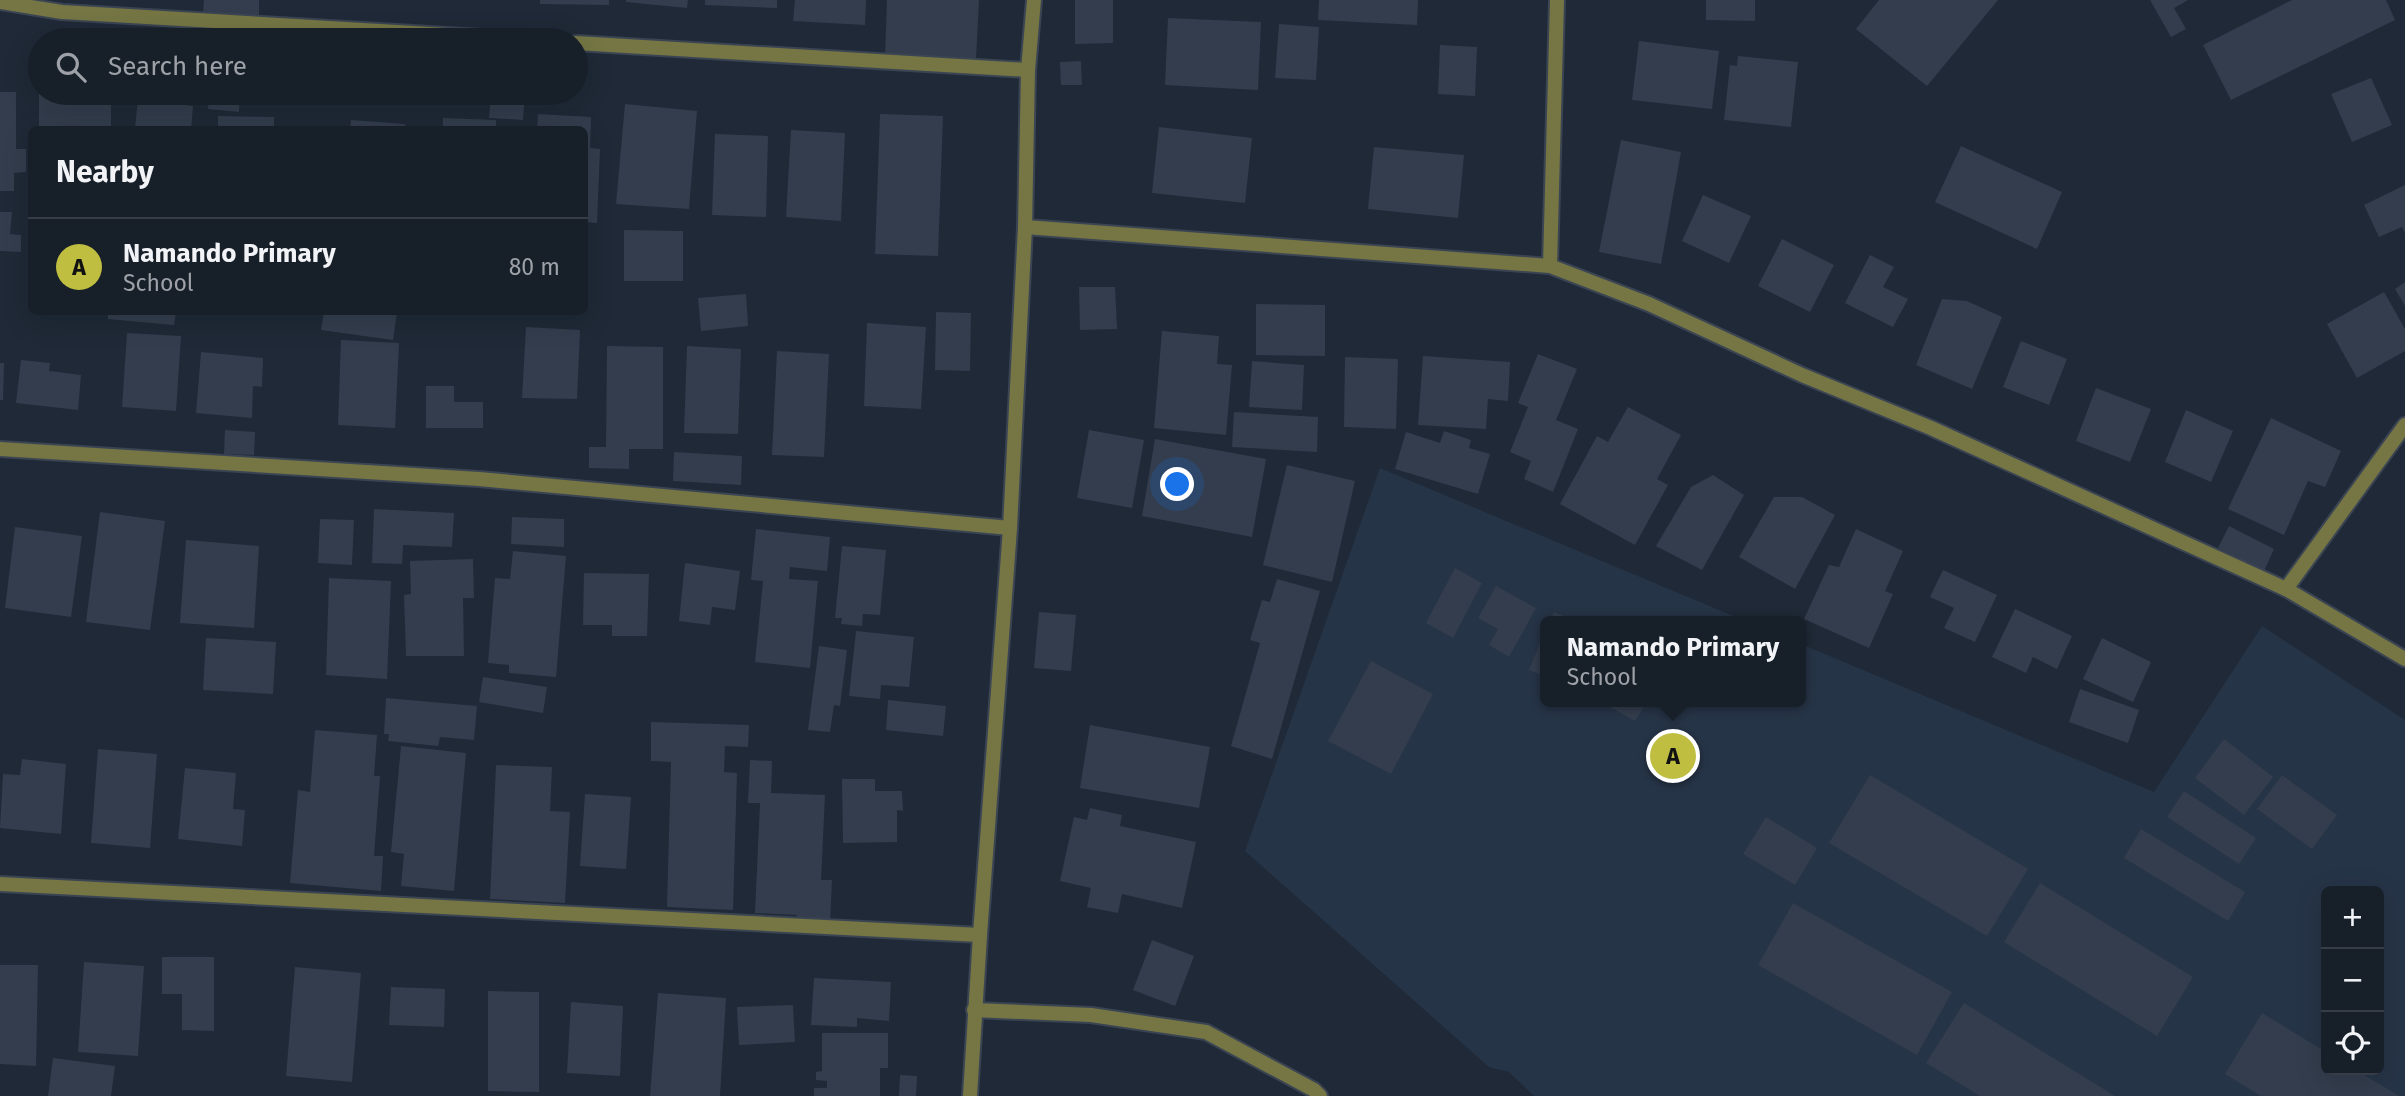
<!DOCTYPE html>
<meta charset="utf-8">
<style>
:root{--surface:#171f29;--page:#242c35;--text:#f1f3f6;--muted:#9ea2a8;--line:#363d46;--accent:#bfbe41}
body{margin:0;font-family:"Fira Sans",sans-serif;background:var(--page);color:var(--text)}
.controls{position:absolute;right:21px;bottom:21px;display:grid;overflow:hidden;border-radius:10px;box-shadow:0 7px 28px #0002}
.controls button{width:63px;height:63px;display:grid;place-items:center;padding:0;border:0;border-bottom:2px solid var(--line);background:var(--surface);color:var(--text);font:35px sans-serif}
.you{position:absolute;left:1178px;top:485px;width:24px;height:24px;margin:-18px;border:5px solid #fff;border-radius:50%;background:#1a73e8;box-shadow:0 0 0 10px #1a73e833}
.badge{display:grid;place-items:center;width:46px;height:46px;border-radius:50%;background:var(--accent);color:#111;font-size:23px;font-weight:700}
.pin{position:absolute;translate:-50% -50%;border:4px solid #fff;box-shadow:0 2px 7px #0006}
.popup{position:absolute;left:1540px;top:616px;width:266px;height:91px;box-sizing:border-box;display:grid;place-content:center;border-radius:10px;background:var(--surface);filter:drop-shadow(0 2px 5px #0005);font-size:23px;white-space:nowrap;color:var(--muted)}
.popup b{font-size:26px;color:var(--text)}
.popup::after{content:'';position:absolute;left:50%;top:100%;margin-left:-14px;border:14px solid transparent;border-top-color:var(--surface)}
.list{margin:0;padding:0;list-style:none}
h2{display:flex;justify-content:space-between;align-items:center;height:91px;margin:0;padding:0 28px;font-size:30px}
h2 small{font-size:23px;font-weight:400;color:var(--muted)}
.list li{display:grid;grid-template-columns:46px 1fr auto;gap:21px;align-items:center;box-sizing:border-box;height:98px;padding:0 28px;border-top:2px solid var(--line)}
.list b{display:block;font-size:26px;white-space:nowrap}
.list p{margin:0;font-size:23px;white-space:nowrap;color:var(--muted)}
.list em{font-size:23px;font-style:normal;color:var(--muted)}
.icon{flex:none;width:38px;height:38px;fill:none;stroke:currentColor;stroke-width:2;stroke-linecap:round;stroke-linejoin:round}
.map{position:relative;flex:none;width:2405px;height:1096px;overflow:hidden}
.search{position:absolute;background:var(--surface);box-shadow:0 7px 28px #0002;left:28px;top:28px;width:560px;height:77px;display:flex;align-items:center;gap:18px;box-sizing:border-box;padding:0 24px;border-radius:38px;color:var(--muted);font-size:26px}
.panel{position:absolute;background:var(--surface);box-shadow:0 7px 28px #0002;left:28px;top:126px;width:560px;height:189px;border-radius:10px}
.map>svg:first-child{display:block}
</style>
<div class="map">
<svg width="2405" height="1096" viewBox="0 0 2405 1096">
<rect width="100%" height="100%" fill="#1f2937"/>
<path fill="#263447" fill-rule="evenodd" d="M1380,468L1745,621H1545V702H1801V644L2154,792L2262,626L2405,720V1096H1534L1509,1072L1489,1067L1245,851ZM2326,891H2379V1070H2326Z"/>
<g fill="#333d4d">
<path d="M204,0H259V15L203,13Z"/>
<path d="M540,0H609V5L540,4Z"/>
<path d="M626,0H688L687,8L626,2Z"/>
<path d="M705,0H777V8L705,5Z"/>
<path d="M795,0H866L865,25L793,21Z"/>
<path d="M887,0H979L976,59L885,56Z"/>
<path d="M1075,0H1113V43L1075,44Z"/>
<path d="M1319,0H1418L1417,25L1318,20Z"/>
<path d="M1706,0H1755V21L1706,20Z"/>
<path d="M1879,0H1998L1927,86L1856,29Z"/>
<path d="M2150,0H2188L2174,8L2186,29L2171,37Z"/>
<path d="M2292,0H2386L2395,20L2231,100L2203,45Z"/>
<path d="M1168,18L1261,22L1258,90L1165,85Z"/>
<path d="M1279,24L1319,27L1316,80L1275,78Z"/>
<path d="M1639,41L1719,51L1712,109L1632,100Z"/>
<path d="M1440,45L1477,47L1475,96L1438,94Z"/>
<path d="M1738,56L1798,62L1791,127L1724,120L1730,65L1737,66Z"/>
<path d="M1081,61L1082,85H1061L1060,62Z"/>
<path d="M2371,78L2392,125L2352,142L2331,94Z"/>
<path d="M0,92H16V149H26V172L14,173V191H0Z"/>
<path d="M39,93H111V130L39,129Z"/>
<path d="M209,93H240L239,112L208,109Z"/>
<path d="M247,93H287V97L246,95Z"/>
<path d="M491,93H525L523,120L489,118Z"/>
<path d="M138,99L193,106L191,130L135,128Z"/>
<path d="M625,104L697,111L689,209L616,204Z"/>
<path d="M538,114L591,117L590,148L600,149L597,223L584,222V130H537Z"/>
<path d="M880,114L943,116L938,256L875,254Z"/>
<path d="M218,116L274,117V130H218Z"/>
<path d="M443,118L496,120V130H443Z"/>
<path d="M351,120L405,124L404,130H350Z"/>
<path d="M1159,127L1252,138L1245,203L1152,193Z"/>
<path d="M791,130L845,133L841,221L786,217Z"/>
<path d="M715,134L768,136L766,217L712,215Z"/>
<path d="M1621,140L1681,152L1661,264L1599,252Z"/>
<path d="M1961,146L2062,192L2037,249L1935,202Z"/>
<path d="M1374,147L1464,155L1458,218L1368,209Z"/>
<path d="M2405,185V233L2402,227L2379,237L2364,205Z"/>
<path d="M1703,195L1751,216L1729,263L1682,241Z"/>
<path d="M0,212H12L10,234L21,235V252L0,251Z"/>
<path d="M624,230L683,231V281H624Z"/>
<path d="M1782,239L1834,265L1810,312L1758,286Z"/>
<path d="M1870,255L1894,267L1883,287L1908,299L1893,327L1845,303Z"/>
<path d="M2405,282V306L2395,289Z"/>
<path d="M1079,287H1115L1117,329L1080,330Z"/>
<path d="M2384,292L2405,329V351L2357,378L2327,324Z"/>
<path d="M746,294L748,326L701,331L698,298Z"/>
<path d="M1942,299L1967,301L2002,317L1972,389L1916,365Z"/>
<path d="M1256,304L1325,305V356L1256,355Z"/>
<path d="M108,312H176L174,325L108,319Z"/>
<path d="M324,312H397L393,340L321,330Z"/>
<path d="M936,312L971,313L970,371L935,370Z"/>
<path d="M867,323L926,327L921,409L864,406Z"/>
<path d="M526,327L580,330L577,399L522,398Z"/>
<path d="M1162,331L1219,336L1217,364L1232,365L1226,435L1154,428Z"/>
<path d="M127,333L181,336L176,411L122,407Z"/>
<path d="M341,340L399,343L395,428L338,425Z"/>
<path d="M2021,341L2067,359L2049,405L2003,387Z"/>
<path d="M607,346L663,347V449H629V469L589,468V447H606Z"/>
<path d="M687,346L741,349L738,434L684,433Z"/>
<path d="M777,351L829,354L824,457L772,455Z"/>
<path d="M201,352L263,358L262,387L253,386L252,418L196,413Z"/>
<path d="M1538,354L1577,369L1556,420L1578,429L1553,492L1524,479L1531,461L1510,452L1528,407L1518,403Z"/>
<path d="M1423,356L1510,362L1508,401L1488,399L1486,429L1418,425Z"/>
<path d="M1345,357L1398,359L1396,429L1344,427Z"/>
<path d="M21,360L50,363L49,371L81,375L78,410L16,403Z"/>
<path d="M1252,361L1304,365L1302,410L1249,407Z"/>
<path d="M0,363H4L3,400H0Z"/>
<path d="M426,386H454V402H483V428H426Z"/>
<path d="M2096,388L2151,409L2130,462L2076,441Z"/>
<path d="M1628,407L1681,435L1657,479L1668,485L1635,545L1560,504L1597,436L1608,442Z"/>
<path d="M2186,410L2233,431L2211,482L2165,462Z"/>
<path d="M1234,412L1318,417L1317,452L1232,447Z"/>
<path d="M2271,418L2341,451L2325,487L2308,481L2284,535L2228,509Z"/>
<path d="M225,430L255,432L254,455L224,454Z"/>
<path d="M1089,430L1144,440L1132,508L1077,498Z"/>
<path d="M1444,431L1471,440L1469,448L1490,454L1478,494L1395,469L1406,432L1440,443Z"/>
<path d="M1155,439L1266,459L1252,537L1142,516Z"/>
<path d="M674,452L742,456L741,485L673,481Z"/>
<path d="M1287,465L1355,481L1332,582L1263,565Z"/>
<path d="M1713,475L1744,495L1702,570L1656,546L1691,487Z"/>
<path d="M1774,497H1802L1835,515L1795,589L1739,557Z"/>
<path d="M374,509L454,513L452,547L403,545L402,564L372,563Z"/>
<path d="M100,512L165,521L150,630L86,622Z"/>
<path d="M512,517L564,519V547L511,544Z"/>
<path d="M320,519L354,520L352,565L318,563Z"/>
<path d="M2229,526L2274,549L2264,571L2218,548Z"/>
<path d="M15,527L82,536L71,617L5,608Z"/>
<path d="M756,529L830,537L827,571L790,567L789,579L818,581L810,668L755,662L763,581L751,580Z"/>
<path d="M1856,529L1903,551L1885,591L1893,594L1869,648L1804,619L1829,565L1839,567Z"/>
<path d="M186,540L259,546L254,628L180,623Z"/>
<path d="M842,546L886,550L880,615L863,614L862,626L841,624L842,618H835Z"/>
<path d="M513,551L566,556L556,677L509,673V665L488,663L495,578L510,579Z"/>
<path d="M473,559L474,598H463L464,656H406L404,595L411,594L410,561Z"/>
<path d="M685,563L740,571L735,610L712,607L710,625L679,621Z"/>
<path d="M1455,568L1482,583L1453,638L1426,623Z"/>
<path d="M1943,570L1997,595L1975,642L1944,628L1954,608L1930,597Z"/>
<path d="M584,573L649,574L647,636H612V625H583Z"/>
<path d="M329,578L391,581L387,679L326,675Z"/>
<path d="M1277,579L1320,591L1272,759L1231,746L1260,643L1250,640L1262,600L1270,602Z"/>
<path d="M1496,586L1536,608L1509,657L1489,645L1498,629L1478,618Z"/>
<path d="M2015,609L2072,636L2057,669L2033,657L2026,673L1992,657Z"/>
<path d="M1039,612L1076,615L1071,671L1034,668Z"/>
<path d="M1554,612L1575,621H1550Z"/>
<path d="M856,631L914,637L909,687L881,685L880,699L849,696Z"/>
<path d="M1545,631V676L1529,670Z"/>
<path d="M206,638L276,642L273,694L203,690Z"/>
<path d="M2102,638L2151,662L2133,702L2083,679Z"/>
<path d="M819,646L847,650L840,706L834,705L830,732L808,730Z"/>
<path d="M1371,661L1433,694L1391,774L1328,741Z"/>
<path d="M483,677L547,687L543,713L479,702Z"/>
<path d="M2080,689L2139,710L2128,743L2069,722Z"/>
<path d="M386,698L477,706L474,740L440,737L438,746L388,741L389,734H384Z"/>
<path d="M888,700L946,706L943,736L886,730Z"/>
<path d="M1601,702H1647L1635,721Z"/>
<path d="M651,722L749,725L748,747L725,746L724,772L737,773L733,910L667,907L671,762L651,761Z"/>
<path d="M1090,725L1210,747L1199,808L1080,788Z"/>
<path d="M315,730L377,735L374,776H380L374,856H383L381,891L290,883L298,790L310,792Z"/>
<path d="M2224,739L2273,777L2244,815L2195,778Z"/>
<path d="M401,746L466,753L454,891L401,886L404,854L391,852Z"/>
<path d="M98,749L157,754L150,848L91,843Z"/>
<path d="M22,759L66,764L61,834L0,828L3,774L20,775Z"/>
<path d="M750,760L772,761L771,793L825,795L821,880H832L830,923L796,921L797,915L755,913L760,803H748Z"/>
<path d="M496,765L552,767L550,811L570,812L565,903L490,899Z"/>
<path d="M185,768L236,773L233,809L245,810L242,846L178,839Z"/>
<path d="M1870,775L2028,869L1987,936L1829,843Z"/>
<path d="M2282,775L2337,815L2312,849L2257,809Z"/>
<path d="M842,779H875V791H902L903,811L897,810V842L843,843Z"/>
<path d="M2184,791L2256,838L2239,864L2167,817Z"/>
<path d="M585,794L631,797L626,869L580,866Z"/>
<path d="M1090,808L1122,815L1120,826L1196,842L1182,908L1122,894L1118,913L1087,907L1091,888L1060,881L1074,817L1087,820Z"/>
<path d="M1766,817L1817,848L1795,885L1743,854Z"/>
<path d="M2141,829L2245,892L2228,921L2124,858Z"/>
<path d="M2040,883L2193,977L2157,1036L2004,942Z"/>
<path d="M1793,903L1952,992L1917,1055L1758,965Z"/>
<path d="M1152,940L1194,956L1175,1006L1133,990Z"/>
<path d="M162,957H214V1031L182,1030V994H162Z"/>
<path d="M84,962L144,966L138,1056L78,1052Z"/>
<path d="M0,965H38L36,1066L0,1064Z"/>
<path d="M295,967L361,973L352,1082L286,1076Z"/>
<path d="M814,978L891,982L889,1021L857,1018V1027L811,1025Z"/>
<path d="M391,987L445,989L444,1027L389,1025Z"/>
<path d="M488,991L539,992V1092L488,1091Z"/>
<path d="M658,993L726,998L720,1096H650Z"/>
<path d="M571,1002L623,1006L620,1076L567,1073Z"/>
<path d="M1964,1003L2115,1096H1980L1926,1063Z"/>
<path d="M793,1005L795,1042L739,1045L737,1007Z"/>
<path d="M2262,1013L2326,1052V1070H2356L2399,1096H2261L2225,1074Z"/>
<path d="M822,1033H888V1068H880V1096H814V1088H827V1081L816,1080V1072L822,1071Z"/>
<path d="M53,1058L115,1066L111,1096H48Z"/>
<path d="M900,1075L917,1076L916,1096H899Z"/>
</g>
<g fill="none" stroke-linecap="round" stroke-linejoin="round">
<defs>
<g id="minor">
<path d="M0,2L62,12L532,40"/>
<path d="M576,43L1028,70"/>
<path d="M1025,227L1550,266L1649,304L1802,375L1931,428L2286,589L2405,659"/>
<path d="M1550,266L1557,0"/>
<path d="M0,449L479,479L1010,528"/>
<path d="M2286,589L2405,425"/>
<path d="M0,884L980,935"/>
<path d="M974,1010L1091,1015L1206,1032L1314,1090L1320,1096"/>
<path d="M970,1096L980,935L1010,528L1025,227L1028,70L1034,0"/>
</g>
</defs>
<use href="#minor" stroke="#3b4452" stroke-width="18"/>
<use href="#minor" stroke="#757644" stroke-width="14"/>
</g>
</svg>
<div class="controls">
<button>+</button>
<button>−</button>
<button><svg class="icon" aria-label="locate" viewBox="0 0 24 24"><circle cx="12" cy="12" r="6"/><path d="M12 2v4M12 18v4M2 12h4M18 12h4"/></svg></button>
</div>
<div class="you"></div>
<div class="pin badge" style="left:1673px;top:756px">A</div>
<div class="popup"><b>Namando Primary</b>School</div>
<div class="search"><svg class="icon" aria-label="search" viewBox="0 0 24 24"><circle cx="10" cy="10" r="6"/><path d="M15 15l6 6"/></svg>Search here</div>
<section class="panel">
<h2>Nearby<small></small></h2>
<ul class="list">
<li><span class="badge">A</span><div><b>Namando Primary</b><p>School</p></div><em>80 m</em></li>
</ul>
</section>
</div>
